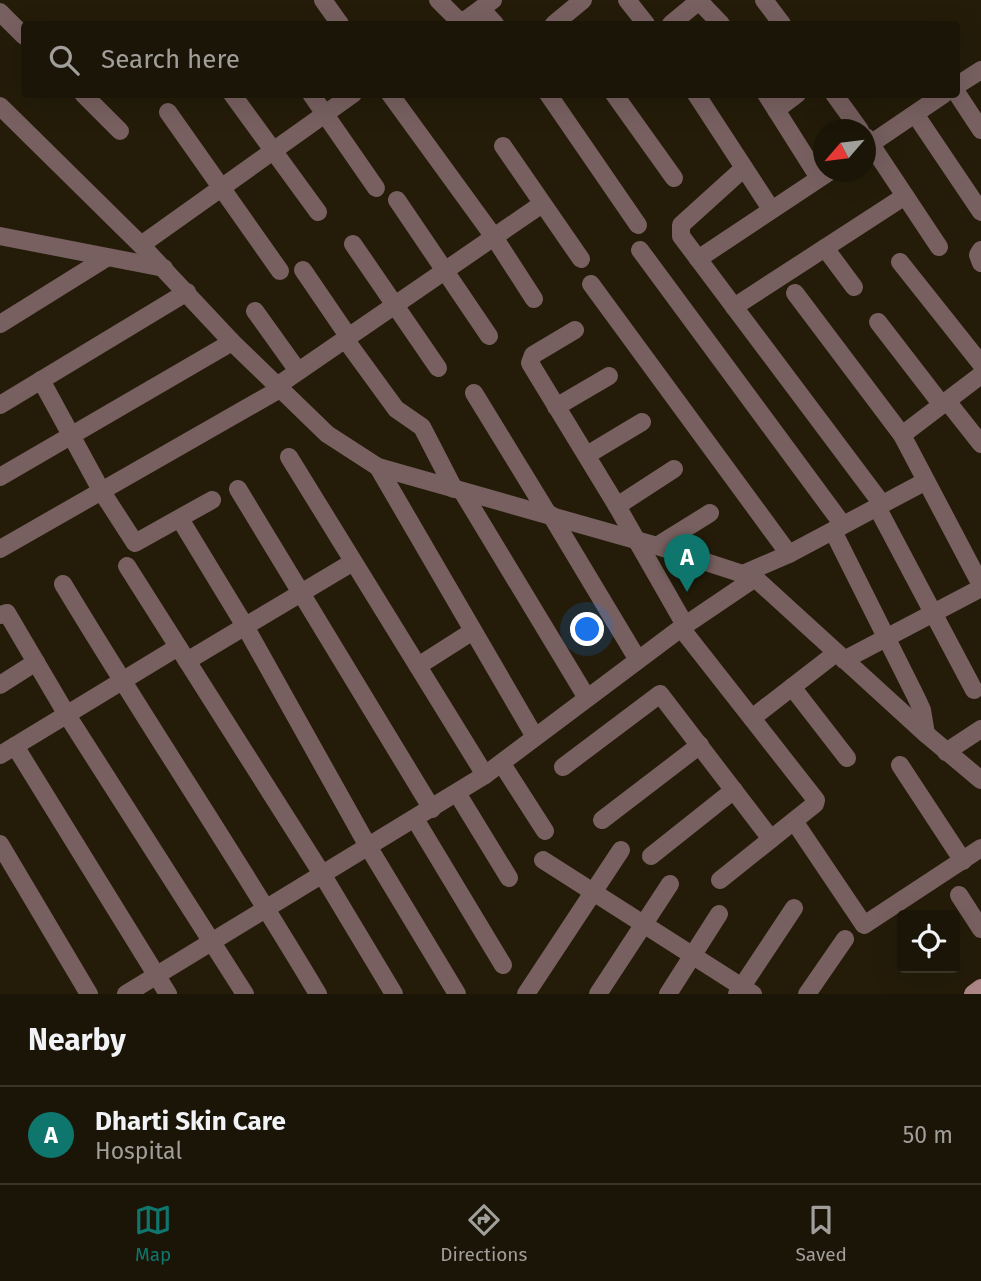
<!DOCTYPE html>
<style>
:root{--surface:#1b1507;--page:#282215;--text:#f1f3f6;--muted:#a09f9b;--line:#393428;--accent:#0f766e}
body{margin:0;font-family:"Fira Sans",sans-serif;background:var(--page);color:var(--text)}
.controls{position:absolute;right:21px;bottom:21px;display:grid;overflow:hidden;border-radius:7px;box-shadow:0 7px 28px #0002}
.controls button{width:63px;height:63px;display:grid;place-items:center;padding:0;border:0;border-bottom:2px solid var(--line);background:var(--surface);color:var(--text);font:35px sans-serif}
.compass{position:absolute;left:813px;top:119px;width:63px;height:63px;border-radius:50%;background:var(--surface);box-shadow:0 7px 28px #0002;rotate:242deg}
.you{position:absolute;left:588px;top:630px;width:24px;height:24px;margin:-18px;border:5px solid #fff;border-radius:50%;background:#1a73e8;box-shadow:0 0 0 10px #1a73e833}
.badge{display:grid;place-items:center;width:46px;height:46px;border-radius:50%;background:var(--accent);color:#fff;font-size:23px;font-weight:700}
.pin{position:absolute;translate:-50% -58px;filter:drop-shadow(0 2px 4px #0008)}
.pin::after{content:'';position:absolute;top:37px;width:24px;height:21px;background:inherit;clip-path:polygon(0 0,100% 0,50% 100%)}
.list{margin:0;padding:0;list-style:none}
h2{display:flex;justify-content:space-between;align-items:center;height:91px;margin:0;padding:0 28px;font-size:30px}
h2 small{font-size:23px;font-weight:400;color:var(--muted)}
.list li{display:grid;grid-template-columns:46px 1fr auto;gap:21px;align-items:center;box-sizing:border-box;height:98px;padding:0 28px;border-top:2px solid var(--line)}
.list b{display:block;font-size:26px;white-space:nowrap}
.list p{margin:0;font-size:23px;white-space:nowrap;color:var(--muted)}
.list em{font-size:23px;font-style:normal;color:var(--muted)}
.icon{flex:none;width:38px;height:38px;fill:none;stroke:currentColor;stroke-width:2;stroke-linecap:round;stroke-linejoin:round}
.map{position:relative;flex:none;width:981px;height:994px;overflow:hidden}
.search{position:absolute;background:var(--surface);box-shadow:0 7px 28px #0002;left:21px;right:21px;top:21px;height:77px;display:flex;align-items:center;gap:18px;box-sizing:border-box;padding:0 24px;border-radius:7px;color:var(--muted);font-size:26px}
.sheet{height:189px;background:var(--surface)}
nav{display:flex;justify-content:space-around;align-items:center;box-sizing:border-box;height:98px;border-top:2px solid var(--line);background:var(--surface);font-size:19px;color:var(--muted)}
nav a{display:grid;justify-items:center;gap:4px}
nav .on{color:var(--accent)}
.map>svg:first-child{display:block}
</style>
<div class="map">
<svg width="981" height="994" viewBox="0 0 981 994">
<rect width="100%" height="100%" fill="#241c09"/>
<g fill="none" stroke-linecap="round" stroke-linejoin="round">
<g stroke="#786060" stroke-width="18">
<path d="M323,0L340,24"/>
<path d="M438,0L459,21L467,19L493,0"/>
<path d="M627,0L646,24"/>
<path d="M698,0L721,24"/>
<path d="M764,0L782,24"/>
<path d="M481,9L495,24"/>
<path d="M0,12L24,36"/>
<path d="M554,24L583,0"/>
<path d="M671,24L700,0"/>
<path d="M956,86L981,70"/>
<path d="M956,92L981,130"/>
<path d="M83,94L120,131"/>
<path d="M232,94L318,212"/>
<path d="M311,94L376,188"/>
<path d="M390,94L494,237L534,299"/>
<path d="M548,94L638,225"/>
<path d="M614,94L674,178"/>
<path d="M696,94L771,209"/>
<path d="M766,94L819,178"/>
<path d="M834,94L860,130"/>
<path d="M776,110L797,94"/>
<path d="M168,112L280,271"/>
<path d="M915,114L981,212"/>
<path d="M866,137L939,247"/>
<path d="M503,146L581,259"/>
<path d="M866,147L944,94"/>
<path d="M744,168L681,225V236L882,504"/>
<path d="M397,200L489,336"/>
<path d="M0,236L164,268"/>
<path d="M353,244L438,368"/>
<path d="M141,245L353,94"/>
<path d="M825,248L854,287"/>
<path d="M640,250L843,525"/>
<path d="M981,250L978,255L981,263"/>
<path d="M698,259L829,172"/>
<path d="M900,262L981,364"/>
<path d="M303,270L348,336"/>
<path d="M591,284L789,554"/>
<path d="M795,293L902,435L981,585"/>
<path d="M734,307L905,196"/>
<path d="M255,311L298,371"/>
<path d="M878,322L942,405"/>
<path d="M0,324L106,258"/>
<path d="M575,330L533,355L530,363L617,506L685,625"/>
<path d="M345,339L396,409L422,427L454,489"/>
<path d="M41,380L102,492L135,543L212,500"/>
<path d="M277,386L542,204"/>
<path d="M474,393L548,514"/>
<path d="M947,401L981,444"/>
<path d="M0,405L187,292"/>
<path d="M556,407L609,376"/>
<path d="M902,435L981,375"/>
<path d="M587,455L642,422"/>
<path d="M289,457L485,775"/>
<path d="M378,467L535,737"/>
<path d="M0,477L232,342"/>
<path d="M238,489L432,809"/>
<path d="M462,491L587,698"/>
<path d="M617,506L674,469"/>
<path d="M877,507L974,690"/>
<path d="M551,515L638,660"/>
<path d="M180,519L245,626L369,848L457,994"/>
<path d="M833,531L916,697L922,710L926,734"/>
<path d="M657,546L710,513"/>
<path d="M0,549L280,389"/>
<path d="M127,566L322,874L394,994"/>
<path d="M743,574L789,554L926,481"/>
<path d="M63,584C146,722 236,856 318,994"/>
<path d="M0,615L7,613L67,715L245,994"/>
<path d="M681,628L816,800L815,804L720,880"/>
<path d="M844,660L981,588"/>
<path d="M187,661L353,562"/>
<path d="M418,666L473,631"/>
<path d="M0,685L36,662"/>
<path d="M792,687L847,758"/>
<path d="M752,718L836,653"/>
<path d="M15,746L168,994"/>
<path d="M946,752L981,729"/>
<path d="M0,755L178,647"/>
<path d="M502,764L545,831"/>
<path d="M900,765L963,861"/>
<path d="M563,767L660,694L771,839"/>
<path d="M457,793L509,878"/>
<path d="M415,819L503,965"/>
<path d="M602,820L700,745"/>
<path d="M794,821L864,925L981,848"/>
<path d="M0,844L89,994"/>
<path d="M651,856L734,790"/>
<path d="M543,860L753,994"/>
<path d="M959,895L981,929"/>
<path d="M526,994L621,850"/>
<path d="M598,994L670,884"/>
<path d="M668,994L719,914"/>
<path d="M737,994L794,908"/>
<path d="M807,994L845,939"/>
</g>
<g stroke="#786060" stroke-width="18">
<path d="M0,106L141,245L232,342L327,434L378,467L657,546L755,578L926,734L981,780"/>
<path d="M126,994L485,775L681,628L755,578"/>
</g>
<path stroke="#ac8586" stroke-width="18" d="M973,994L981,988"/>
</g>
</svg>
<div class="controls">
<button><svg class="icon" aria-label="locate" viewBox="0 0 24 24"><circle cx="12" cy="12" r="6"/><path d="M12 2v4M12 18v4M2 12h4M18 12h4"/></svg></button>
</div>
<svg class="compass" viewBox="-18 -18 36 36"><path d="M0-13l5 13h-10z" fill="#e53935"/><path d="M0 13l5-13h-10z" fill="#a09f9b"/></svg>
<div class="you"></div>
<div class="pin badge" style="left:687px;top:592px">A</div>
<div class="search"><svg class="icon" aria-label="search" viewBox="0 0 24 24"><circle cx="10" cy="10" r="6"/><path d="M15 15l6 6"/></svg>Search here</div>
</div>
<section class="sheet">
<h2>Nearby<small></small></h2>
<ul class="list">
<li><span class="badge">A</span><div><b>Dharti Skin Care</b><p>Hospital</p></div><em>50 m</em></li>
</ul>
</section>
<nav>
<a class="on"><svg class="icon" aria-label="map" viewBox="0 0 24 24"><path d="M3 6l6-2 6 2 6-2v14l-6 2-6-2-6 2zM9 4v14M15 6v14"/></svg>Map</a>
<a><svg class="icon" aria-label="directions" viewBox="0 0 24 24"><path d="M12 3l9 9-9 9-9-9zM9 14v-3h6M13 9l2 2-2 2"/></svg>Directions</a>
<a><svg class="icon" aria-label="saved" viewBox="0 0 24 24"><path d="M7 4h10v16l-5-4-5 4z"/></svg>Saved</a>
</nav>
